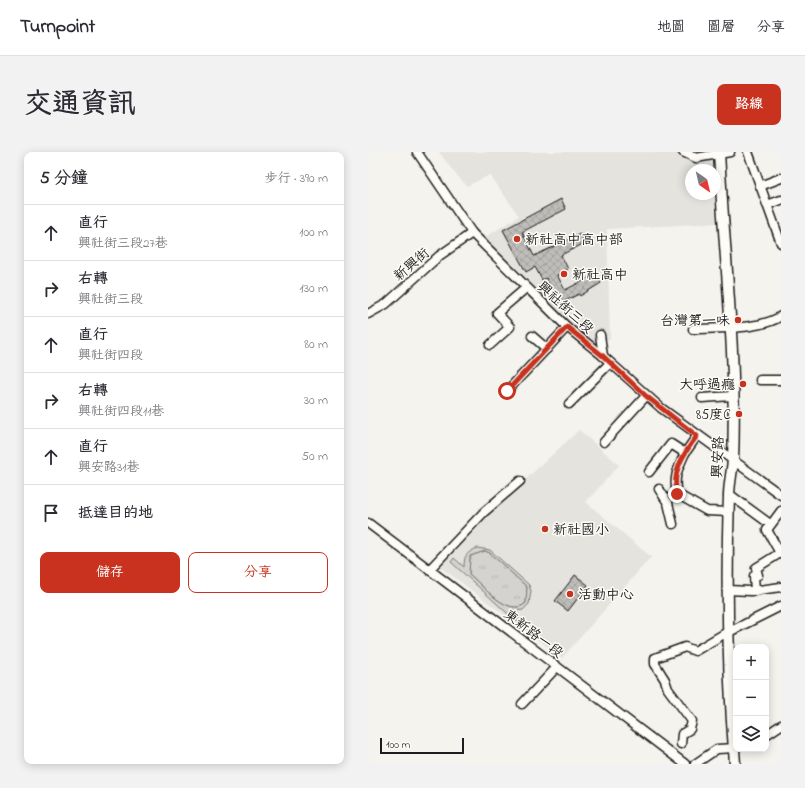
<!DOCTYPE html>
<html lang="zh-TW">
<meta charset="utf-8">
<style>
:root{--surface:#fff;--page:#f2f2f3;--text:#2b2b33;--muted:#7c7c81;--line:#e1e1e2;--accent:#c8321e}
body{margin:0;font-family:"Indie Flower","LXGW WenKai TC",sans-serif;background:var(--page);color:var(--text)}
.controls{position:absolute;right:12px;bottom:12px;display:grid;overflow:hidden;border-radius:8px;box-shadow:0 2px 10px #0003}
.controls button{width:36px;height:36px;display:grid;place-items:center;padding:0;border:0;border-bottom:1px solid var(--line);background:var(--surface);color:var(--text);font:20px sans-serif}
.compass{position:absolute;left:317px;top:12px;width:36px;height:36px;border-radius:50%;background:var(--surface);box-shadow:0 2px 10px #0003;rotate:146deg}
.scale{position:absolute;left:12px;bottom:10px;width:84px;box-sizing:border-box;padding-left:4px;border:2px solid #1c1c1c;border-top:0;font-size:11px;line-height:14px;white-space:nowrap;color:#1c1c1c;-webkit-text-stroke:3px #fdfcf7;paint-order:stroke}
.stop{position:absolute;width:12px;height:12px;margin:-9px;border:3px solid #c8321e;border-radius:50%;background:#fff}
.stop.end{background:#c8321e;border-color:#fff;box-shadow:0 1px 4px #0008}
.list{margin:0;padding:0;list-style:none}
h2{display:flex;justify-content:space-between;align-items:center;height:52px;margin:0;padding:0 16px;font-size:17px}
h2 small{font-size:13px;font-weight:400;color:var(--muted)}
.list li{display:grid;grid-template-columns:26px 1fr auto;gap:12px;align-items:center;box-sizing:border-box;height:56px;padding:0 16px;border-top:1px solid var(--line)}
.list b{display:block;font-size:15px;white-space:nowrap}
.list p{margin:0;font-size:13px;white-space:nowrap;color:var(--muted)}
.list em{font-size:13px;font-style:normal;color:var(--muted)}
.actions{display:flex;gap:8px;padding:12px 16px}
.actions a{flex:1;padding:9px 0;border:1px solid var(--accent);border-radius:8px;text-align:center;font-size:14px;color:var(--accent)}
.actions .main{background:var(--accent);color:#fff}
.icon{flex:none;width:22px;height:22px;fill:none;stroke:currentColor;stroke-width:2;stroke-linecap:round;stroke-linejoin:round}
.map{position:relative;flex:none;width:413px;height:612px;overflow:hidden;border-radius:8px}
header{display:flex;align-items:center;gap:24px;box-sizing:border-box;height:56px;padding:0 20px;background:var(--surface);border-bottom:1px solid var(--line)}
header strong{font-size:19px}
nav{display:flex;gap:22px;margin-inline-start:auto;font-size:14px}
.intro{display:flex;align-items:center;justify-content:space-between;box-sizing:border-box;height:96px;padding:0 24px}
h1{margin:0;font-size:28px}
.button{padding:10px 18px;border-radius:8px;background:var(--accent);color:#fff;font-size:14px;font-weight:700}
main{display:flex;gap:24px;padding:0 24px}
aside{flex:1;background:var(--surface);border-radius:8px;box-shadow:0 2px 10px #0003}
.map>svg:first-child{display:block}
</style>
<header>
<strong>Turnpoint</strong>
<nav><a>地圖</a><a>圖層</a><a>分享</a></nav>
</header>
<div class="intro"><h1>交通資訊</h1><a class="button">路線</a></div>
<main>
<aside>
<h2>5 分鐘<small>步行 · 390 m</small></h2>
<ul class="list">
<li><svg class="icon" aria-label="ahead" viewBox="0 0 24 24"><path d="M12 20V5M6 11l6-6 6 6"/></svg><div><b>直行</b><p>興社街三段27巷</p></div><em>100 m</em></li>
<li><svg class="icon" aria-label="right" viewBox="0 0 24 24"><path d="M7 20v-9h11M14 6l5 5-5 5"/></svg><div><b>右轉</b><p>興社街三段</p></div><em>130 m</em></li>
<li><svg class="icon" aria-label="ahead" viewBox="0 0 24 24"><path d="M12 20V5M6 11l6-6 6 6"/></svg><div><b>直行</b><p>興社街四段</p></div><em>80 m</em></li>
<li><svg class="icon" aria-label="right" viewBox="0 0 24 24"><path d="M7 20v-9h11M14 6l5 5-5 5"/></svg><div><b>右轉</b><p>興社街四段11巷</p></div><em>30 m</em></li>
<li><svg class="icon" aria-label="ahead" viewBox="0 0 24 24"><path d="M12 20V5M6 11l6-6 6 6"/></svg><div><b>直行</b><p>興安路31巷</p></div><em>50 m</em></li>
<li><svg class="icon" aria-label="arrive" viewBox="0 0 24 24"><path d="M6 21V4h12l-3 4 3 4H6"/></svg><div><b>抵達目的地</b></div></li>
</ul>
<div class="actions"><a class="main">儲存</a><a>分享</a></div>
</aside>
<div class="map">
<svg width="413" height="612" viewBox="0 0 413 612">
<defs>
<pattern id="grass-tufts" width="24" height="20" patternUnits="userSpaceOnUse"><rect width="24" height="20" fill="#d4d3cf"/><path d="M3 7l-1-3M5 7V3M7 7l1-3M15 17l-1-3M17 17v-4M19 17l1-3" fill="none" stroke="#b5b5b1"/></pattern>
<pattern id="building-cross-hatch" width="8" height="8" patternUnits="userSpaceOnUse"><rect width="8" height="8" fill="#bebdba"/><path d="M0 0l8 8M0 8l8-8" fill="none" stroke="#a3a29f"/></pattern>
</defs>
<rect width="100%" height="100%" fill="#f4f3ee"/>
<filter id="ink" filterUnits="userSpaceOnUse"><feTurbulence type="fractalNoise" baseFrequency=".025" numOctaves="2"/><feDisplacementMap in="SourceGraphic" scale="8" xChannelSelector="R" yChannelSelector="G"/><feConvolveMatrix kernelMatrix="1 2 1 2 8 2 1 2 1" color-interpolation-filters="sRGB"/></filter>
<g filter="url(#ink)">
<g fill="#e4e3de">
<path d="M71,0H343L345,18H323V42H347L348,71L239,77L242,187L226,192L186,157L116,86L151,64L122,23L99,34L85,19Z"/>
<path d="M211,278L251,313L218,350L283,405L194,506L67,411Z"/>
</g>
<path fill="url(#grass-tufts)" stroke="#787876" d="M117,399L122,401L159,435L158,451C141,467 114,433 101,422L102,404Z"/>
<path fill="#d4d3cf" stroke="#787876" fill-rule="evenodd" d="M109,396L122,398L161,433L163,439L161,452L155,458L144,459L152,466L149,470L83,410L86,406L96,415C96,404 98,401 109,396ZM117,399L122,401L159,435L158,451C141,467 114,433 101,422L102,404Z"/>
<g fill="url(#building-cross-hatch)" stroke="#1c1c1c">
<path d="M193,47L198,57L154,80L166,104L212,82L217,91L193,103L200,117L189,123L197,138L228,122L233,131L212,144L211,142L191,152L178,126L174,128L167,115L158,120L135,78Z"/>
<path d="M207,423L220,433L200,459L187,449Z"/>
</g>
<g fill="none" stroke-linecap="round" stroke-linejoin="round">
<defs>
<g id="minor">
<path d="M49,0L104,81L199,175L235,204L293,256L413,343"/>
<path d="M315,0L328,6L362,0"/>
<path d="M380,0L413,91"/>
<path d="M392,34L413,26"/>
<path d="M399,53L413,48"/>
<path d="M0,162L18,152L71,104L104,81"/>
<path d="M325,177C349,176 393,178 413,164"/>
<path d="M232,183L235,204"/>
<path d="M164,184L179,197"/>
<path d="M122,193L142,175L129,161L158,136"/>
<path d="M392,228H413"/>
<path d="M139,239L199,175"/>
<path d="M334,246L364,244"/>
<path d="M201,252L242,211"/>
<path d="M236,290L278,244"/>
<path d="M317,301C310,316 305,326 309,342L339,359L361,360"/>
<path d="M281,320L303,292L317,301L329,284"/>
<path d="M291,337L300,351L305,372"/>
<path d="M361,342L402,372"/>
<path d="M0,371L317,612"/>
<path d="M61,418L116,360L152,329"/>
<path d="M359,438L383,439L413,435"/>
<path d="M387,439L386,424L390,423L388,416L412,401L399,378L413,359"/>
<path d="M361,480L413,454"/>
<path d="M154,552L189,515"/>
<path d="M398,583L413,573"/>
<path d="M313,592L314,582L322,577L324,569L300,537L297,528L287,512V506L317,495L327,499L361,479"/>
<path d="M327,612L349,597L368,596"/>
</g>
<path id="major" d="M351,0C356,102 369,205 365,308C364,320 361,332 361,344C358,433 360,524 367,612"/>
</defs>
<use href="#minor" stroke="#1c1c1c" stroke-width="11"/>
<use href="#major" stroke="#1c1c1c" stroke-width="13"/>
<use href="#minor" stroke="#fdfcf7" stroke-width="8"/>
<use href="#major" stroke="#fdfcf7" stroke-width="10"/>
</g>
</g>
<g fill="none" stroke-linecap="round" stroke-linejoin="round" filter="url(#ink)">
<path stroke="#c8321e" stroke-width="5" d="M139,239L199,175L235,204L278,244L329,284C316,301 303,320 309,342"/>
</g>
<g fill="#c8321e" stroke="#fdfcf7" stroke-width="1.5">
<circle cx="149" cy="87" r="4"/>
<circle cx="196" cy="122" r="4"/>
<circle cx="370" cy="168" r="4"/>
<circle cx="375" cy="232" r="4"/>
<circle cx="371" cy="262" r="4"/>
<circle cx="177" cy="377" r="4"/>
<circle cx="202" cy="442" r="4"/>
</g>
<g text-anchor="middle" stroke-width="3" stroke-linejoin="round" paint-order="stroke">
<g font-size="14" fill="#1c1c1c" stroke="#fdfcf7" text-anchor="start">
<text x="157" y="92">新社高中高中部</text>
<text x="204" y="127">新社高中</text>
<text x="362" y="173" text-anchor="end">台灣第一味</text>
<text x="367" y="237" text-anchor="end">大呼過癮</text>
<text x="363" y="267" text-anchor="end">85度C</text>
<text x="185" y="382">新社國小</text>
<text x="210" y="447">活動中心</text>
</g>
<g font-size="14" fill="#1c1c1c" stroke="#fdfcf7">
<text transform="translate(43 112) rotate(-41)" y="5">新興街</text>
<text transform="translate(198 155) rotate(42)" y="5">興社街三段</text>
<text transform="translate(349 305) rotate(-87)" y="5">興安路</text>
<text transform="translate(166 481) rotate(37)" y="5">東新路一段</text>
</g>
</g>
</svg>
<div class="controls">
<button>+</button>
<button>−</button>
<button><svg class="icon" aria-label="layers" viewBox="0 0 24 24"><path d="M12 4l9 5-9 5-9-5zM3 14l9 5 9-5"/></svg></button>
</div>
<svg class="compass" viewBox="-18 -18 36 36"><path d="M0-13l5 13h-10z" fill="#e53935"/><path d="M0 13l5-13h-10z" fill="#7c7c81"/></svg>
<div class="scale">100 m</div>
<div class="stop" style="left:139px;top:239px"></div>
<div class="stop end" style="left:309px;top:342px"></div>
</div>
</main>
